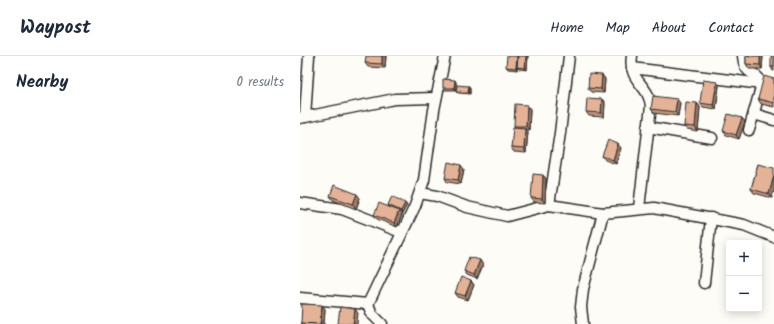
<!DOCTYPE html>
<meta charset="utf-8">
<style>
:root{--surface:#fff;--page:#f6f6f7;--text:#1f2937;--muted:#747a83;--line:#e0e1e3}
body{margin:0;font-family:Kalam,sans-serif;background:var(--page);color:var(--text)}
.controls{position:absolute;right:12px;bottom:12px;display:grid;overflow:hidden;border-radius:4px;box-shadow:0 2px 10px #0003}
.controls button{width:36px;height:36px;display:grid;place-items:center;padding:0;border:0;border-bottom:1px solid var(--line);background:var(--surface);color:var(--text);font:20px sans-serif}
.list{margin:0;padding:0;list-style:none}
h2{display:flex;justify-content:space-between;align-items:center;height:52px;margin:0;padding:0 16px;font-size:17px}
h2 small{font-size:13px;font-weight:400;color:var(--muted)}
.map{position:relative;flex:none;width:474px;height:268px;overflow:hidden}
header{display:flex;align-items:center;gap:24px;box-sizing:border-box;height:56px;padding:0 20px;background:var(--surface);border-bottom:1px solid var(--line)}
header strong{font-size:19px}
nav{display:flex;gap:22px;margin-inline-start:auto;font-size:14px}
main{display:flex}
aside{flex:1;background:var(--surface)}
.map>svg:first-child{display:block}
</style>
<header>
<strong>Waypost</strong>
<nav><a>Home</a><a>Map</a><a>About</a><a>Contact</a></nav>
</header>
<main>
<aside>
<h2>Nearby<small>0 results</small></h2>
<ul class="list">
</ul>
</aside>
<div class="map">
<svg width="474" height="268" viewBox="0 0 474 268">
<rect width="100%" height="100%" fill="#fdfcf7"/>
<filter id="ink" filterUnits="userSpaceOnUse"><feTurbulence type="fractalNoise" baseFrequency=".025" numOctaves="2"/><feDisplacementMap in="SourceGraphic" scale="8" xChannelSelector="R" yChannelSelector="G"/><feConvolveMatrix kernelMatrix="1 2 1 2 8 2 1 2 1" color-interpolation-filters="sRGB"/></filter>
<g filter="url(#ink)">
<g fill="none" stroke-linecap="round" stroke-linejoin="round">
<defs>
<g id="minor">
<path d="M332,0C328,26 349,28 351,50L339,152"/>
<path d="M443,0C445,22 456,13 462,28L449,74"/>
<path d="M332,12L462,28"/>
<path d="M454,58L474,64"/>
<path d="M5,61L9,0"/>
<path d="M0,62L95,43L136,42"/>
<path d="M348,71L412,82"/>
<path d="M120,137L137,140L167,151L207,160L249,149L303,157L354,152L444,169L474,181"/>
<path d="M0,147L42,153L101,176"/>
<path d="M249,149L260,77L269,0"/>
<path d="M404,227L411,162"/>
<path d="M0,242L68,248L72,258L82,268"/>
<path d="M68,248L115,150L124,124L134,54L145,0"/>
<path d="M283,268L281,251L283,233L303,157"/>
</g>
</defs>
<use href="#minor" stroke="#2b2b2b" stroke-width="13"/>
<use href="#minor" stroke="#fdfcf7" stroke-width="10"/>
</g>
<g fill="#c49981" stroke="#2b2b2b">
<path d="M86,0L85,12L68,11L65,7Z"/>
<path d="M228,0L227,14L219,13L217,11V14L208,13L206,11Z"/>
<path d="M446,0H463L462,13H449L446,8Z"/>
<path d="M474,0V15H473L471,11Z"/>
<path d="M302,19L305,23L304,37L291,36L288,32Z"/>
<path d="M474,23V51L461,48L458,43Z"/>
<path d="M156,26V34H144L143,32Z"/>
<path d="M417,26L419,30L416,53L403,51L400,47Z"/>
<path d="M169,30L170,32V38L158,37L156,35Z"/>
<path d="M302,43L305,47L304,61L289,60L286,56Z"/>
<path d="M380,47L378,60L354,57L351,53Z"/>
<path d="M397,47L400,51L398,76L387,74L384,70Z"/>
<path d="M227,49L230,53L229,74H227L228,76L226,97L214,96L211,92L215,71L214,70Z"/>
<path d="M442,62L445,66L439,83L426,79L423,75Z"/>
<path d="M321,92L316,108L305,104L302,100Z"/>
<path d="M458,108L472,142L454,137L451,133Z"/>
<path d="M164,113L161,128L147,126L145,122Z"/>
<path d="M243,119L246,123L245,147L234,146L231,142Z"/>
<path d="M30,140L60,142L56,153L33,144Z"/>
<path d="M105,147L107,149L102,158L101,157L102,159L97,171L77,163L74,159L89,151L88,149Z"/>
<path d="M183,209L177,223L167,219L164,215Z"/>
<path d="M171,225L174,229L168,244L158,241L155,237Z"/>
<path d="M22,249L25,253L24,268H2L1,267Z"/>
</g>
<g fill="#a07d69" stroke="#2b2b2b">
<path d="M82,0H86L85,12L82,8Z"/>
<path d="M217,0H218L217,14L216,12Z"/>
<path d="M226,0H228L227,14L225,12Z"/>
<path d="M460,0H463L462,13L460,9Z"/>
<path d="M302,19L305,23L304,37L301,33Z"/>
<path d="M155,24L156,26V34L154,32Z"/>
<path d="M417,26L419,30L416,53L413,49Z"/>
<path d="M169,30L170,32V38L168,36Z"/>
<path d="M302,43L305,47L304,61L301,57Z"/>
<path d="M377,43L380,47L378,60L375,56Z"/>
<path d="M397,47L400,51L398,76L395,71Z"/>
<path d="M227,49L230,53L229,74L226,70Z"/>
<path d="M442,62L445,66L439,83L436,79Z"/>
<path d="M225,72L228,76L226,97L224,93Z"/>
<path d="M318,88L321,92L316,108L313,104Z"/>
<path d="M161,109L164,113L161,128L158,124Z"/>
<path d="M243,119L246,123L245,147L242,143Z"/>
<path d="M474,119V134L472,142L469,138Z"/>
<path d="M57,138L60,142L56,153L53,148Z"/>
<path d="M105,147L107,149L102,158L101,155Z"/>
<path d="M99,155L102,159L97,171L94,167Z"/>
<path d="M180,204L183,209L177,223L174,219Z"/>
<path d="M171,225L174,229L168,244L165,240Z"/>
<path d="M22,249L25,253L24,268H21Z"/>
<path d="M55,253L58,257L57,268H53Z"/>
</g>
<g fill="#e4b296" stroke="#2b2b2b">
<path d="M66,0H82V8L65,7Z"/>
<path d="M207,0H217L216,12L206,11Z"/>
<path d="M218,0H226L225,12L217,11Z"/>
<path d="M446,0H460V9L446,8Z"/>
<rect x="471" y="0" width="3" height="11"/>
<path d="M289,18L302,19L301,33L288,32Z"/>
<path d="M464,20L474,23V47L458,43Z"/>
<path d="M143,23L155,24L154,32H143Z"/>
<path d="M403,24L417,26L413,49L400,47Z"/>
<path d="M157,29L169,30L168,36L156,35Z"/>
<path d="M353,40L377,43L375,56L351,53Z"/>
<path d="M287,42L302,43L301,57L286,56Z"/>
<path d="M386,46L397,47L395,71L384,70Z"/>
<path d="M215,48L227,49L226,70H214Z"/>
<path d="M428,58L442,62L436,79L423,75Z"/>
<path d="M213,71L225,72L224,93L211,92Z"/>
<path d="M308,84L318,88L313,104L302,100Z"/>
<path d="M148,106L161,109L158,124L145,122Z"/>
<path d="M458,108L474,112V119L469,138L451,133Z"/>
<path d="M233,118L243,119L242,143L231,142Z"/>
<path d="M34,129L57,138L53,148L30,140Z"/>
<path d="M92,140L105,147L101,155L88,149Z"/>
<path d="M79,147L99,155L94,167L74,159Z"/>
<path d="M169,201L180,204L174,219L164,215Z"/>
<path d="M161,221L171,225L165,240L155,237Z"/>
<path d="M2,248L22,249L20,268L1,267Z"/>
<path d="M40,251L55,253L53,268H38Z"/>
</g>
</g>
</svg>
<div class="controls">
<button>+</button>
<button>−</button>
</div>
</div>
</main>
